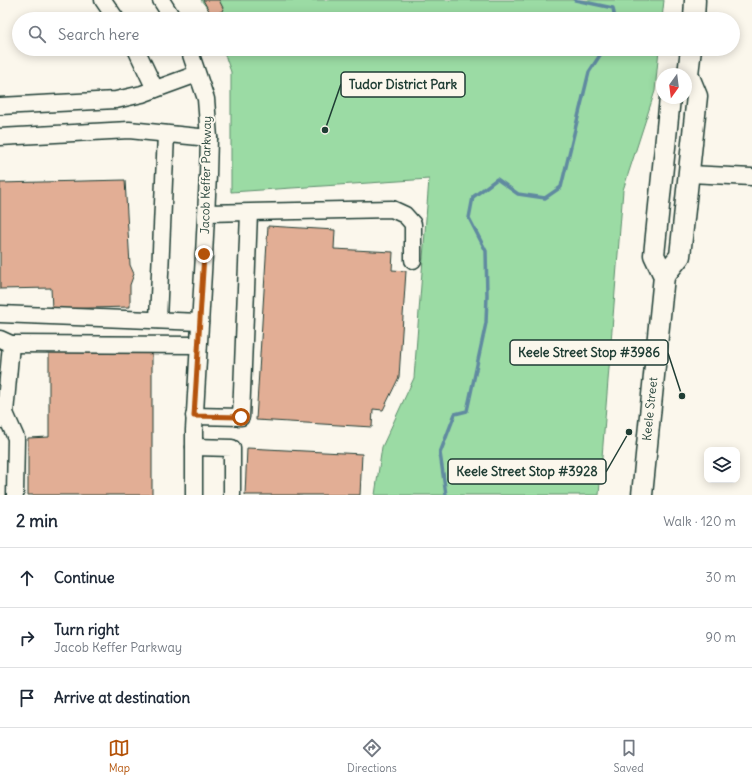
<!DOCTYPE html>
<meta charset="utf-8">
<style>
:root{--surface:#fff;--page:#f2f2f3;--text:#1f2937;--muted:#747a83;--line:#e0e1e3;--accent:#b45309}
body{margin:0;font-family:Delius,sans-serif;background:var(--page);color:var(--text)}
.controls{position:absolute;right:12px;bottom:12px;display:grid;overflow:hidden;border-radius:8px;box-shadow:0 2px 10px #0003}
.controls button{width:36px;height:36px;display:grid;place-items:center;padding:0;border:0;border-bottom:1px solid var(--line);background:var(--surface);color:var(--text);font:20px sans-serif}
.compass{position:absolute;left:656px;top:68px;width:36px;height:36px;border-radius:50%;background:var(--surface);box-shadow:0 2px 10px #0003;rotate:194deg}
.stop{position:absolute;width:12px;height:12px;margin:-9px;border:3px solid #b45309;border-radius:50%;background:#fff}
.stop.end{background:#b45309;border-color:#fff;box-shadow:0 1px 4px #0008}
.list{margin:0;padding:0;list-style:none}
h2{display:flex;justify-content:space-between;align-items:center;height:52px;margin:0;padding:0 16px;font-size:17px}
h2 small{font-size:13px;font-weight:400;color:var(--muted)}
.list li{display:grid;grid-template-columns:26px 1fr auto;gap:12px;align-items:center;box-sizing:border-box;height:60px;padding:0 16px;border-top:1px solid var(--line)}
.list b{display:block;font-size:15px;white-space:nowrap}
.list p{margin:0;font-size:13px;white-space:nowrap;color:var(--muted)}
.list em{font-size:13px;font-style:normal;color:var(--muted)}
.icon{flex:none;width:22px;height:22px;fill:none;stroke:currentColor;stroke-width:2;stroke-linecap:round;stroke-linejoin:round}
.map{position:relative;flex:none;width:752px;height:495px;overflow:hidden}
.search{position:absolute;background:var(--surface);box-shadow:0 2px 10px #0003;left:12px;right:12px;top:12px;height:44px;display:flex;align-items:center;gap:10px;box-sizing:border-box;padding:0 14px;border-radius:22px;color:var(--muted);font-size:15px}
.sheet{height:232px;background:var(--surface)}
nav{display:flex;justify-content:space-around;align-items:center;box-sizing:border-box;height:56px;border-top:1px solid var(--line);background:var(--surface);font-size:11px;color:var(--muted)}
nav a{display:grid;justify-items:center;gap:2px}
nav .on{color:var(--accent)}
.map>svg:first-child{display:block}
</style>
<div class="map">
<svg width="752" height="495" viewBox="0 0 752 495">
<rect width="100%" height="100%" fill="#fbf7ec"/>
<filter id="ink" filterUnits="userSpaceOnUse"><feTurbulence type="fractalNoise" baseFrequency=".025" numOctaves="2"/><feDisplacementMap in="SourceGraphic" scale="8" xChannelSelector="R" yChannelSelector="G"/><feConvolveMatrix kernelMatrix="1 2 1 2 8 2 1 2 1" color-interpolation-filters="sRGB"/></filter>
<g filter="url(#ink)">
<g fill="#9bdba4" stroke="#5d8c6c">
<path d="M201,0H664L662,19H213L211,13Z"/>
<path d="M223,49H659L655,91L623,190L599,495H375L382,447L414,378L429,179L231,192V72Z"/>
</g>
<g fill="none" stroke-linecap="round" stroke-linejoin="round">
<g stroke="#608aa0" stroke-width="3.5">
<path d="M575,0L613,8L615,19"/>
<path d="M446,495L440,453L455,414L467,411L486,323L487,295L486,251L469,218L473,197L497,179L518,194L545,198L561,187L589,72L604,49"/>
</g>
</g>
<g fill="#e2ae95" stroke="#1f3d34">
<path d="M203,0H219L224,10L212,16Z"/>
<path d="M125,180L130,265L134,274L130,285V307L52,309L51,288L0,289V183Z"/>
<path d="M268,226L335,230L334,249L393,252L392,270L406,271L399,377L383,410L373,409L372,427L256,420Z"/>
<path d="M49,347H152V495H28V438L49,437Z"/>
<path d="M247,448L362,454L360,495H245Z"/>
</g>
<g fill="none" stroke-linecap="round" stroke-linejoin="round">
<defs>
<g id="minor">
<path d="M103,0L116,19"/>
<path d="M161,0L173,19"/>
<path d="M136,49L155,89"/>
<path d="M189,49L206,99L209,138L208,175L204,255L194,430V495"/>
<path d="M0,106L116,100L142,94L197,74"/>
<path d="M0,137L129,130L209,138"/>
<path d="M689,174L752,177"/>
<path d="M207,213L392,209L405,215L413,224V260"/>
<path d="M0,314L200,322"/>
<path d="M158,320L166,134"/>
<path d="M0,339L11,344L5,413L0,420"/>
<path d="M11,344L198,345"/>
<path d="M5,413L16,438L15,495"/>
<path d="M194,416L241,417L249,213"/>
<path d="M194,447L232,448V495"/>
</g>
<g id="major">
<path d="M694,19L695,0"/>
<path d="M664,276L680,256L697,96L688,74L691,49"/>
<path d="M642,495L664,276L654,255L670,98"/>
</g>
</defs>
<use href="#minor" stroke="#1f3d34" stroke-width="19"/>
<use href="#major" stroke="#1f3d34" stroke-width="23"/>
<use href="#minor" stroke="#fbf7ec" stroke-width="16"/>
<use href="#major" stroke="#fbf7ec" stroke-width="20"/>
</g>
</g>
<g fill="none" stroke-linecap="round" stroke-linejoin="round" filter="url(#ink)">
<path stroke="#b45309" stroke-width="5" d="M204,254L194,416L241,417"/>
</g>
<g text-anchor="middle" stroke-width="4" stroke-linejoin="round" paint-order="stroke">
<g font-size="12" fill="#1f3d34" stroke="#fbf7ec">
<text transform="translate(206 175) rotate(-89)" y="4">Jacob Keffer Parkway</text>
<text transform="translate(650 409) rotate(-84)" y="4">Keele Street</text>
</g>
</g>
<path fill="none" stroke="#1f3d34" stroke-width="1.5" d="M325 130L341 84M682 396L668 353M629 432L606 472"/>
<g fill="#1f3d34" stroke="#fbf7ec" stroke-width="1.5">
<circle cx="325" cy="130" r="4"/>
<circle cx="682" cy="396" r="4"/>
<circle cx="629" cy="432" r="4"/>
</g>
<g fill="#fbf7ec" stroke="#1f3d34" stroke-width="1.5">
<rect x="341" y="72" width="124" height="25" rx="4"/>
<rect x="510" y="340" width="158" height="25" rx="4"/>
<rect x="448" y="459" width="158" height="25" rx="4"/>
</g>
<g font-size="13" text-anchor="middle" font-weight="bold" fill="#1f3d34">
<text x="403" y="89">Tudor District Park</text>
<text x="589" y="357">Keele Street Stop #3986</text>
<text x="527" y="476">Keele Street Stop #3928</text>
</g>
</svg>
<div class="controls">
<button><svg class="icon" aria-label="layers" viewBox="0 0 24 24"><path d="M12 4l9 5-9 5-9-5zM3 14l9 5 9-5"/></svg></button>
</div>
<svg class="compass" viewBox="-18 -18 36 36"><path d="M0-13l5 13h-10z" fill="#e53935"/><path d="M0 13l5-13h-10z" fill="#747a83"/></svg>
<div class="stop" style="left:241px;top:417px"></div>
<div class="stop end" style="left:204px;top:254px"></div>
<div class="search"><svg class="icon" aria-label="search" viewBox="0 0 24 24"><circle cx="10" cy="10" r="6"/><path d="M15 15l6 6"/></svg>Search here</div>
</div>
<section class="sheet">
<h2>2 min<small>Walk · 120 m</small></h2>
<ul class="list">
<li><svg class="icon" aria-label="ahead" viewBox="0 0 24 24"><path d="M12 20V5M6 11l6-6 6 6"/></svg><div><b>Continue</b></div><em>30 m</em></li>
<li><svg class="icon" aria-label="right" viewBox="0 0 24 24"><path d="M7 20v-9h11M14 6l5 5-5 5"/></svg><div><b>Turn right</b><p>Jacob Keffer Parkway</p></div><em>90 m</em></li>
<li><svg class="icon" aria-label="arrive" viewBox="0 0 24 24"><path d="M6 21V4h12l-3 4 3 4H6"/></svg><div><b>Arrive at destination</b></div></li>
</ul>
</section>
<nav>
<a class="on"><svg class="icon" aria-label="map" viewBox="0 0 24 24"><path d="M3 6l6-2 6 2 6-2v14l-6 2-6-2-6 2zM9 4v14M15 6v14"/></svg>Map</a>
<a><svg class="icon" aria-label="directions" viewBox="0 0 24 24"><path d="M12 3l9 9-9 9-9-9zM9 14v-3h6M13 9l2 2-2 2"/></svg>Directions</a>
<a><svg class="icon" aria-label="saved" viewBox="0 0 24 24"><path d="M7 4h10v16l-5-4-5 4z"/></svg>Saved</a>
</nav>
